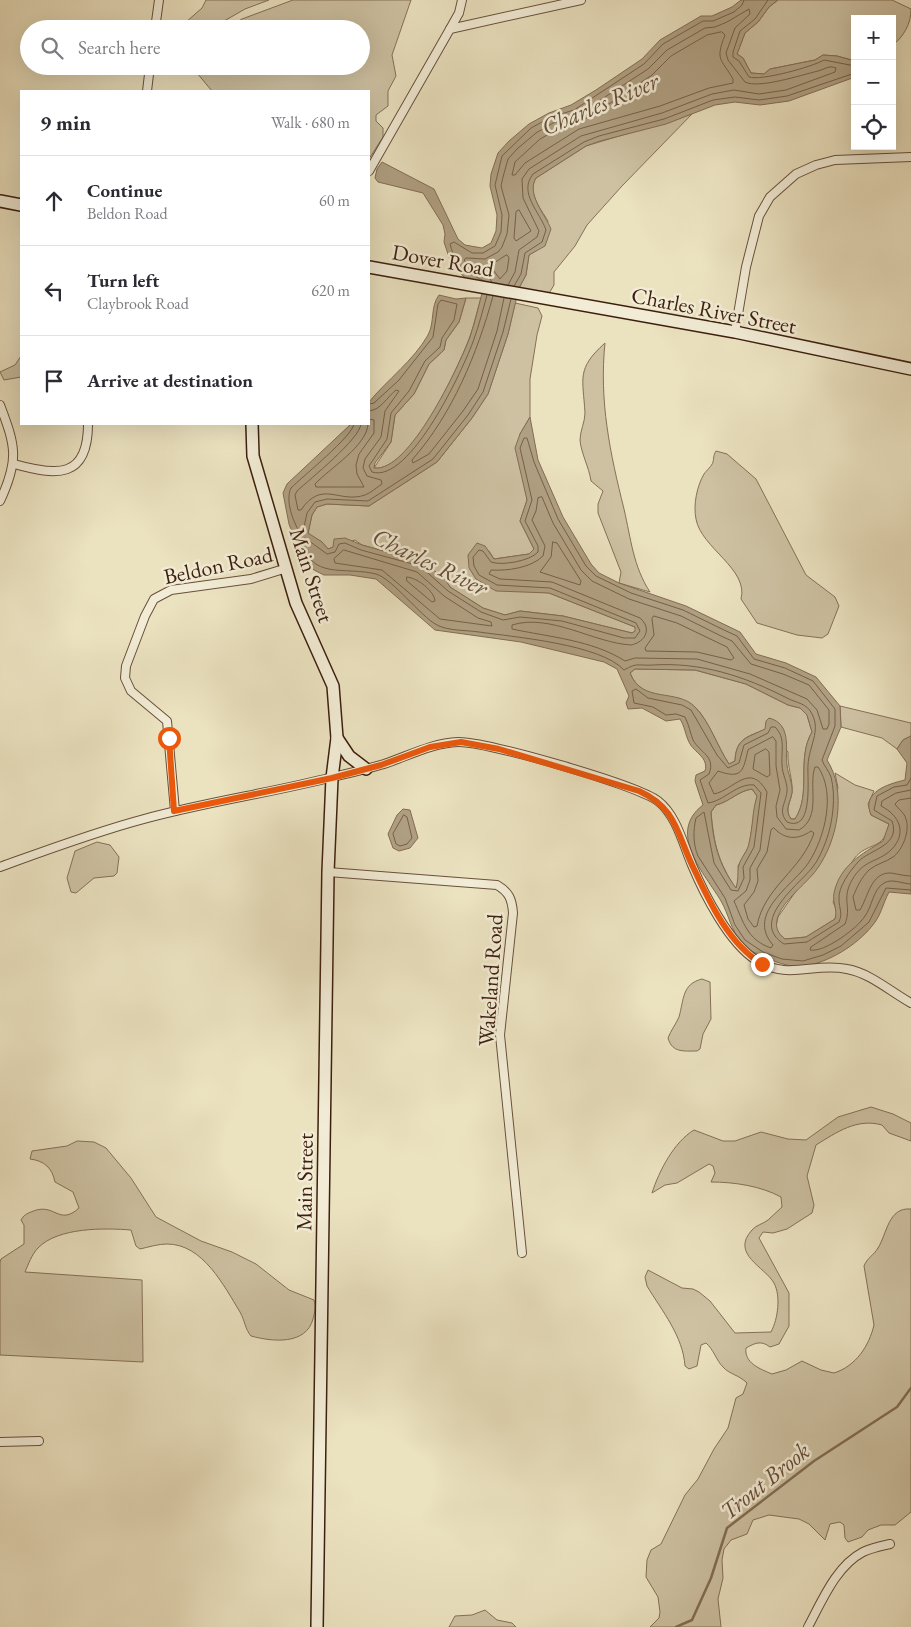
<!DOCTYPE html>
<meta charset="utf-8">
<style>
:root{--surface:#fff;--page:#f2f2f3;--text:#2b2b33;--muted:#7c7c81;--line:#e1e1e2}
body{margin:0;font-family:"EB Garamond",serif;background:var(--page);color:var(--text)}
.controls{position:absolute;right:15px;top:15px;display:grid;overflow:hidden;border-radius:0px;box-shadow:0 5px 20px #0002}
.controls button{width:45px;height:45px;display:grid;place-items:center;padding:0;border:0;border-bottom:1px solid var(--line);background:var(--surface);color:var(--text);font:25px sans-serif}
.stop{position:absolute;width:15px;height:15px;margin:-11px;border:4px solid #ea580c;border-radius:50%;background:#fff}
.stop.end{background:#ea580c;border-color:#fff;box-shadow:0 1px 5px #0008}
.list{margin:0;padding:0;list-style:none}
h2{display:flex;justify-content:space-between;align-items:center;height:65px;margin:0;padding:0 20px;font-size:21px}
h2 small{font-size:16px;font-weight:400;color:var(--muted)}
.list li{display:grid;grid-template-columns:32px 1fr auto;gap:15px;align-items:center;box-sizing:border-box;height:90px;padding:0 20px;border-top:1px solid var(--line)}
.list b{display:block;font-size:19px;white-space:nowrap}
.list p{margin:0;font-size:16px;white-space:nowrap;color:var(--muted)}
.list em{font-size:16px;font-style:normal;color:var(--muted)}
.icon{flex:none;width:28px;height:28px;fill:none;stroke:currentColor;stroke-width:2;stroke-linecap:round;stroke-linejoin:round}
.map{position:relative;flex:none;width:911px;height:1627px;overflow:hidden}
.search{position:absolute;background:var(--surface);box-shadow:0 5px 20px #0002;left:20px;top:20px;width:350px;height:55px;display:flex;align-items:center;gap:12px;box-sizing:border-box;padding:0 18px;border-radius:28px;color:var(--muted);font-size:19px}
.panel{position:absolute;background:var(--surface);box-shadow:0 5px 20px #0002;left:20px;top:90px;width:350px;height:335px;border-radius:0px}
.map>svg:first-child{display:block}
</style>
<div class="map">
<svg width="911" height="1627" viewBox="0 0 911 1627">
<rect width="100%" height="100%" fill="#ebe2c0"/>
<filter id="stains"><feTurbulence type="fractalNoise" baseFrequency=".004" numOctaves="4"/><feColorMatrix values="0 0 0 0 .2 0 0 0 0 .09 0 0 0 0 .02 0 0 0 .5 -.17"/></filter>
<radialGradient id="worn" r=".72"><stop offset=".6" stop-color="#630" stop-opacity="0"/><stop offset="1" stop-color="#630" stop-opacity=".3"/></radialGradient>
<g fill="#cdc1a2" stroke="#857058">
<path d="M206,0H269L245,9L212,28L178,29L202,8Z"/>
<path d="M293,0H411L392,55L396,76L388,91V106L376,115V121L383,128V137L369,159V91H212L197,73L196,66H361V29H225L242,19Z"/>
<path d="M778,0H892L911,9C911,24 904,36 892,46V19H855V61L837,56L823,55L815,60L770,69L764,74L751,73L743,58L737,54L745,33L758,22L769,7Z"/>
<path d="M692,114L622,186L587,225L575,246L554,272V285L548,295L519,288L526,275L529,255L537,250L548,221C540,208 527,192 536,178L586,146Z"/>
<path d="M466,298H481C477,311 474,326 469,339C458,368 410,473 374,468L391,442L395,415L414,394L429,364L444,350L446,340L459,322Z"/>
<path d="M515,303L538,308L542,316L537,335L530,379V417L520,434L527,500L520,521L534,549L529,554L494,559L489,551L477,543L525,590L549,593L635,627L636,631L632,633L563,616L520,611L505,615L483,608L450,587L444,579L423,562L362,545L355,540L328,549L322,542L308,534L312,515L317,507L327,504L369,506L437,462L472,418L488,394L508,334Z"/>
<path d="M605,343C599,401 610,453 624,509C631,539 633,566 650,592L619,583L621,572L598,513V504L603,491L591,481C589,467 581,453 580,440C580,431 585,422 585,413C583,378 576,369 605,343Z"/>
<path d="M21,356V377L4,380L0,372L15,365Z"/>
<path d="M716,451L727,454L756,479L806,575L835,597L839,606L828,634L822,638L797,635L757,623L741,599C749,569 701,548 696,519C693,505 697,486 704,474C706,471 712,466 713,462C714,458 713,456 716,451Z"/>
<path d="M635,669L695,670L746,684L788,705L800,708L807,715L812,732C796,759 812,794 795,819H791C784,809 791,803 792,792C793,779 787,766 788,752L766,729C747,737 736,738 735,761L729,764C718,748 708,719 695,707C678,691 642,704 630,673Z"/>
<path d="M840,706L911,723V736L903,740L897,749L882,738L841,727Z"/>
<path d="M835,773L855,785L874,791L868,804L871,815L889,824C884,852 867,841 854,859C845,871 840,888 833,902L837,911L835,919L806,937L785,939L779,934L776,927L778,917L796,891L838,788Z"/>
<path d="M752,789L757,796L749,846L738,866L739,877L736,889C718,861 714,845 711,812L716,805C729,802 738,791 752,789Z"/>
<path d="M97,842L110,845L119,857L117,873L114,876L94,878L76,893L71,892L67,878L75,851Z"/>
<path d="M702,979L710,982L711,1019L703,1034L700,1049L697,1051C684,1051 672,1053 668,1038C671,1030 676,1024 679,1017C684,999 682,984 702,979Z"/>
<path d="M871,1107L893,1114L911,1123V1141L889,1133L882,1125C857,1118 837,1132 816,1145L807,1176L814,1205L812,1213L787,1229L773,1233L763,1232L759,1238L789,1293V1326L779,1344L770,1347C761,1340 755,1343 746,1348C744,1363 760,1369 772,1374L786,1370L802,1361L821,1370L834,1373C856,1366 869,1346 874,1325L864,1266C867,1258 874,1255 878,1248C887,1234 888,1207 911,1209V1512L895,1525H881L868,1530L862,1537L848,1542L845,1538L844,1525L840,1522L830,1524L825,1540L809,1524L799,1519L769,1515L753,1520L747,1534L731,1540L724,1549L722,1560L723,1578L718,1599L721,1627H650L659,1618L660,1612L658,1597L646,1577L647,1560L651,1550L661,1544L685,1495L698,1479L714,1449L728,1428L736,1398L743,1394L747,1383C739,1375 729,1374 723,1367C716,1360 714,1350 706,1343L701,1345L697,1366L689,1369L685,1366C683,1336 662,1311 647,1286L645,1277L648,1270L682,1288L693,1289L699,1292L710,1301L735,1333L771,1332C778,1319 781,1296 774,1283C765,1267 730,1254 752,1230C756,1225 763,1224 768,1220C773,1216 777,1211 782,1207L781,1197C761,1186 734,1182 711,1182L715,1173L713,1166L709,1164L677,1183L665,1185L652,1193C659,1171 674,1142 694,1130L723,1141H735L761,1132L788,1139L806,1140L838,1117Z"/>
<path d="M77,1141L94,1142L106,1148L131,1178L156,1217L201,1241L232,1252L256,1264L289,1290L314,1300C316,1307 315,1311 313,1319C306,1345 273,1342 251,1336C245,1329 245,1321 240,1312C224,1286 203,1244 167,1244C158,1244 149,1247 140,1249L136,1246L131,1230C105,1228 58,1227 38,1248C32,1254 28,1265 25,1272L142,1280L143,1362L0,1355V1262L1,1259L24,1244V1225L21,1220C24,1215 26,1214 31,1212C55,1201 58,1227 79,1208L73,1192L55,1182C52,1168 45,1161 30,1159L32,1151L67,1146Z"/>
<path d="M485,1610L497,1620L512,1623L516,1627H449L455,1616L472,1615Z"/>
</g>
<g fill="#b0a083" stroke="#826c54" fill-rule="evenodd">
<path d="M741,0H778L769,7L758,22L745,33L737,54L743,58L751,73L764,74L770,69L815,60L823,55L837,56L855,61V77L789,101L760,105L735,102L715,105L666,124L600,141L586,146L536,178C526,194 545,214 551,229L545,246L529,255L526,275L519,288L508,334L488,394L472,418L437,462L369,506L327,504L317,507L312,515L308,533L322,542L328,549L333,547L334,539L345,538L362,545L423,562L445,579L450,587L483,608L505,615L520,611L563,616L632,633L635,631V627L549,593L496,591L476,579L469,568L468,555L477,543L485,546L494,559L529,554L534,549L520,521L527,500L515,448L520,434L530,417L538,460L563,517L591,564L599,573L619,583L686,606L740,632L756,654L786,663L816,677L840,706L841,727L827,760C847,791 838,840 817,869C806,886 757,918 785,939L806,937L835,919C838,909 832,903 834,893C840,865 862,854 883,841L889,824L871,815C861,792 888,784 905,780L907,763L897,749L903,740L911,736V894L889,892C883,903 881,916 872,926C857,945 828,963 804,966C792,968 778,963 767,958C758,955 746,949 741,942C731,930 729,915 721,901C705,874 666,833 703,805L695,781L696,775L705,771C709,757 694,753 689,742C685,734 685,727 680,719L666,721L642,708L628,709L626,703L629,696L617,669L604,662L521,642L435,630L376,579L350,575H324L314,570L303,560L289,524L283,493L287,484L351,424H369V402C387,380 414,360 428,335C435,322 430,307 439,295L456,299L466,298L459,322L446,340L444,350L429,364L414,394L395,415L391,442L375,463L374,468C409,473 459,366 470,337C475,322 479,305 483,289L464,277L451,263L444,242L445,234L443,225L423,193L378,182L375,178L377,169L382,162L434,189L458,239L465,245L482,248L491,243L496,231L497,215L490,186L491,174L498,153L509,141L529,124L549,113L571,105L596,90L642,59L660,40L701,16H712L732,7ZM635,669L695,670L746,684L788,705L800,708L807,715L812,732C796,759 812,793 795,819H791C784,809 790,803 792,793C793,783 788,774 787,765C785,748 792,724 769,718L766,721L765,729C747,738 736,738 735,761L729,764C717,746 710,722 695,707C677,688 642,704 630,673ZM752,789L757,796C752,812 753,827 749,843C748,851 741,857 739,865C737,871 739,878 736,888C718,864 713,842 711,812L716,805C729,802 738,791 752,789Z"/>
<path d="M403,809L410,810L418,838L410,848L399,851L393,848L388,834L397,815Z"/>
</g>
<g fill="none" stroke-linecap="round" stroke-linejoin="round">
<g stroke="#766048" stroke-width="1">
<path d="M768,0L755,19L740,31L733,52V57L739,61L749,77C761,81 812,67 824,60L855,66"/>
<path d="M722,32L725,35C715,61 721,58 733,79V83L709,88L660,106L579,129L525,163L515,175H512L515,162L540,139L556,130L580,122L606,106L652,75L671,56L707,35Z"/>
<path d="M519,210L531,231L516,241L514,238L516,212Z"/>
<path d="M507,255L509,258L507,271L500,279L490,266Z"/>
<path d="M484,281C463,270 457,269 450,244L454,242L472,253H483L495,246L501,232L502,215L495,185L502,156L531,128L551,117L574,110L644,64L663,44L703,21H713L734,12L742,5L744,0"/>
<path d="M492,282C486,270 470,272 464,260L466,258L485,259L498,252L502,247L507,234L509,215L501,186L503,177L508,159L517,149L536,133L553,123L577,115L602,99L648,69L667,50L705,28L715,27L727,22L749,9L750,14L735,28L726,53L728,60L745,82C759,89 801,75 818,71C826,69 828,65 836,68L835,72L786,90L759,94L734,90L712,94L662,113L581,136L529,169L522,179L523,198L539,231L537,237L519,250L515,272L508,285"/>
<path d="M514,286L521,274L525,253L542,242L546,230C540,212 518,193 533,174L584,142L599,136L664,119L713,100L735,97L759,100L787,96L855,73"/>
<path d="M493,296C477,354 453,413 412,460L413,463L429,454L463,411L478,389L497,331L504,298"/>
<path d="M369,404L374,403L399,380L433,337L438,304L441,300L457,304L454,320L442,338L440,347L425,361L409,391L391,413L387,439L369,466L372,472C410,484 464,368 474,339C479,325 483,310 487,295"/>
<path d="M354,424C353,436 303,476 291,488C285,501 293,521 300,533L303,532L307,513L315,502L327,499L368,501L433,459L468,415L483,392L503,332L511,299"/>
<path d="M361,424C360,439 310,479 297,491L295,495L298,510H301C322,479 339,504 365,495C371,493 377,487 382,484L381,480L367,476L363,468L365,459L381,437L385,411L399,391L396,390C387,397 381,410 369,411"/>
<path d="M368,424C367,446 330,468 315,484L316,487H364L357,474L356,465L359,454L374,433V420L369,419"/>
<path d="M542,497L553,523L581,570L592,581L629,599L681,616L721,636L732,641L751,664L783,674L809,685L829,710V724L827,729H823L817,710L807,699L750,674L697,659L635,658L625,661C592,640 549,637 512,629V625C550,613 594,643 631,645C646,642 652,628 640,618L552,582L500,579L489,574L491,570C507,571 531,568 543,556L545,546L532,520L536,511L538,498Z"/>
<path d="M553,542L557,543L581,581L580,585L540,572L551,557Z"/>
<path d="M344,550L417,572L444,596L478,618L491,622L492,626L440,619L382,570L335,563L334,559Z"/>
<path d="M407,577C418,578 434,591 435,601L432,602L407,581Z"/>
<path d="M654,616L677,623L727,647L734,658L731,660L697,652L646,651L645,648L654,635L652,619Z"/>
<path d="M773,737L776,741V766L780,790L776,806L777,817L786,829L799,830C822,817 808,786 815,767H818C836,793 825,837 809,862C794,885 745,913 773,945L771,948C747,940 743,921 734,901L746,891L750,880V868L760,850L767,792C750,761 734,790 714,794L709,783L718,771C743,780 743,770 748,750Z"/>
<path d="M766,749L769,752L770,775L767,777L753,769L755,755Z"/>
<path d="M911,778L907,785L894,787L877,796L874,810L892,821C901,846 870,849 858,862C850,871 838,887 839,899C839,909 843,912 839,922L807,942L784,944C749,922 797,886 812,868C818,861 823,849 826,841C833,822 836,796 831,777C829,771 824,766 822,760L835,726V709L813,681L785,668L754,659L737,636L724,630L683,610L631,593L596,576L586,566L558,519L534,462L527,438H524L520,448L532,500L525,521L538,546V552C530,561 502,566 491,562L483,551L479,550L473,557L474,566L479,575L497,585L550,588L636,623L640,631L635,638H624L562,621L520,617L503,620L481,612L448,591L420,566L361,550L345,543L339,544L335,552L327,554L305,538L302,539C309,581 345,566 376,574C393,579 420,616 437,625C448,631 466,630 479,632C514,637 600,644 624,670C638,662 638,666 653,665C701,662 744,676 787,698C796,703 807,703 812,714C821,731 809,746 808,765C807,778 814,833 787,822C778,811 785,805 787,792C788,783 782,774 782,765C781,750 786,738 775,727H771L768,733L744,745L739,763L728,768L717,755L691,710L682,705L648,698L636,689L632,691L634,703L653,707L666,715L676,714L685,717C689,725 690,732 693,740C700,753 716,756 709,774L700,780L708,803C724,801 737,783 754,785L761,793L754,847L743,867L744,878L738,891L731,890L714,863L704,812L696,818C693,831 693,844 698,856L725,898L735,925L745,940L763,952L782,959L803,961L823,955L841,946L869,922L886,888L911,890"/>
<path d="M911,790L896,793L882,801L881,806C899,815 908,833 891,850C877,863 864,859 852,880C841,900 852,906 845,924L811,947L810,950C824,953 858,928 865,916C872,907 873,889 884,883C892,878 903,884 911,884"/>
<path d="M911,798L899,800L895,804C898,809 904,812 906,819C910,830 903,850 893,857C886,862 876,864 869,870C861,878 857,887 853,897L856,910H860C868,897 871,872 891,873C898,874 904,876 911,876"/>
<path d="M404,815L407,817L412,838L407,844L400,846L396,844L393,834Z"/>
<path d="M774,828C785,840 798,840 811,831L814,833C802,870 764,887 757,926L754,927L748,919L744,905L754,892L758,881L757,869L767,852L771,830Z"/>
</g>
<path stroke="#826c54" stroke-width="2.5" d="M676,1627L692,1620L711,1578L727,1528L814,1461L897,1407L911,1388"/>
<defs>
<g id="street">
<path d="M155,29L159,0"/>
<path d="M450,29L459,13L462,0"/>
<path d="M147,91L150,66"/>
<path d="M369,171L450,29L581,0"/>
<path d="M735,332L746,267L759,216L770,197L796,174L816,165L835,160L911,157"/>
<path d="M0,405C16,447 19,460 0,501"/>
<path d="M14,464C57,476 88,479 88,424"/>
<path d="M175,811L167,721L131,691L125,678L126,666L145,616L154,599L171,590L251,579L287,568"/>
<path d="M0,867C47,850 95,832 144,819C206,802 270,793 333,777C350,773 367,769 384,764C408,756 432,743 458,742C486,741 637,785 658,801C677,816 683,844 692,865C704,894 729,943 756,960C788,981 813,962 847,969C870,973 891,992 911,1003"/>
<path d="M328,872L497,885C509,892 512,899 513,913L500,1035L522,1253"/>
<path d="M0,1442L39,1441"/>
<path d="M808,1627C822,1601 836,1566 863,1552C871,1548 881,1546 890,1544"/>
</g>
<g id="secondary">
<path d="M0,201L21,205"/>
<path d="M369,267L735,332L911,369"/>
<path d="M252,424L253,456L296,603L333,686L337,738L332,778L328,872L317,1627"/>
<path d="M337,738L349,756L366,769"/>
</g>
</defs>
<use href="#street" stroke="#68503a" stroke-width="10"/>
<use href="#secondary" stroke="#3d1f0e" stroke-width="14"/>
<use href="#street" stroke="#f2ecd6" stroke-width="8"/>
<use href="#secondary" stroke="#f2ecd6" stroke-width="11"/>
</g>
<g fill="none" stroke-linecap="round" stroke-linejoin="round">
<path stroke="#ea580c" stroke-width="6" d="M169,738L174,811L332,778L381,765L430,747L461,742L499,749L639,791C677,808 677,835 694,869C710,903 729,944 762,964"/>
</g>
<g text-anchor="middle" stroke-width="5" stroke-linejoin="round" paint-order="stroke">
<g font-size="22" fill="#3d1f0e" stroke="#f2ecd6">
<text transform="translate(443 260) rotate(10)" y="8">Dover Road</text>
<text transform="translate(714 310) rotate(11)" y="8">Charles River Street</text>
<text transform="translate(218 565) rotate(-12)" y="8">Beldon Road</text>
<text transform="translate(312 575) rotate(72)" y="8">Main Street</text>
<text transform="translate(490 980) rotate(-86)" y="8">Wakeland Road</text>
<text transform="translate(304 1182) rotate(-89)" y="8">Main Street</text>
</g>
<g font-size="24" font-style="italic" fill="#654c37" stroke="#f2ecd6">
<text transform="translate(600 104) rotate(-23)" y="8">Charles River</text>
<text transform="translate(430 562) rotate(26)" y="8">Charles River</text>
<text transform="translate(765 1481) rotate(-39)" y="8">Trout Brook</text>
</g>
</g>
<rect width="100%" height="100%" filter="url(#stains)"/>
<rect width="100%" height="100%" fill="url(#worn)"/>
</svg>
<div class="controls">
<button>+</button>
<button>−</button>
<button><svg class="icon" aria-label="locate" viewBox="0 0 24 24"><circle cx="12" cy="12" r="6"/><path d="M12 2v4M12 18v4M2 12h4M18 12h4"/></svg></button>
</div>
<div class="stop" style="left:169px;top:738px"></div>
<div class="stop end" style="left:762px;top:964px"></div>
<div class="search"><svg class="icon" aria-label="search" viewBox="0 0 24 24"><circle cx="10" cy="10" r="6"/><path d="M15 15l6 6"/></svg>Search here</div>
<section class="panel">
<h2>9 min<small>Walk · 680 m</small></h2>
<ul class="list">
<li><svg class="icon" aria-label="ahead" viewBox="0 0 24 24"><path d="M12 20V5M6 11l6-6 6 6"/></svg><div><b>Continue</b><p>Beldon Road</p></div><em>60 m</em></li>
<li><svg class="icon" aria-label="left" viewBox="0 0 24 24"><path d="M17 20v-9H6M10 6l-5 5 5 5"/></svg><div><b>Turn left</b><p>Claybrook Road</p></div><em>620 m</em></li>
<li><svg class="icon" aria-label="arrive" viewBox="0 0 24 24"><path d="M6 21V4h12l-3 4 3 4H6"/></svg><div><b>Arrive at destination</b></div></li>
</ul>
</section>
</div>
